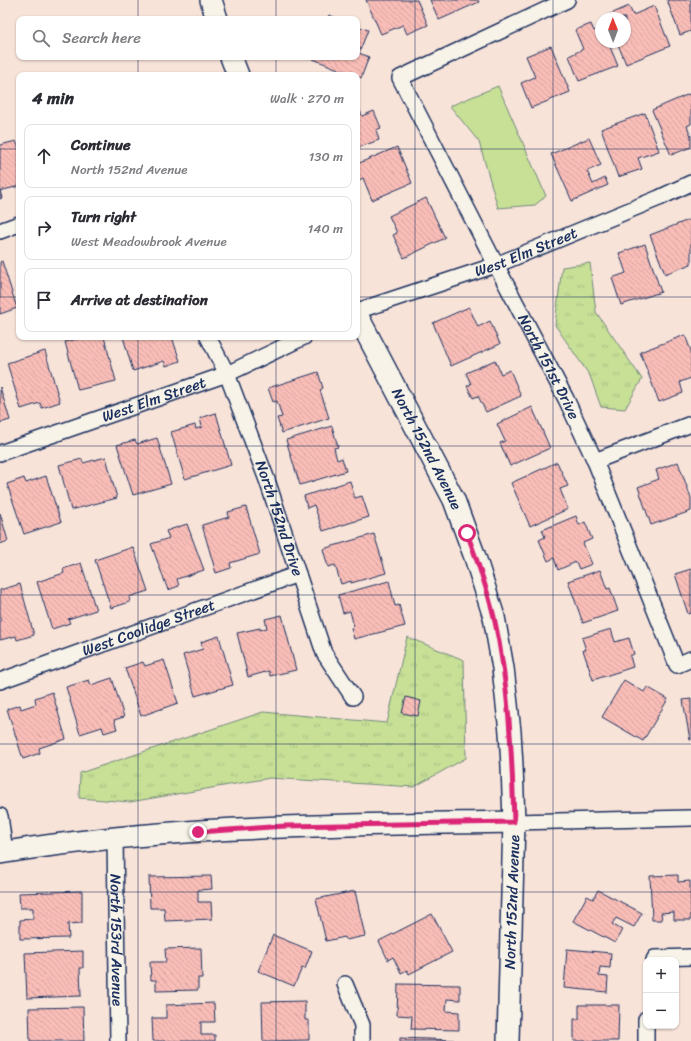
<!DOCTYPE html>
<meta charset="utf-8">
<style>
:root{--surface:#fff;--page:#f2f2f3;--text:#2b2b33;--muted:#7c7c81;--line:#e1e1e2}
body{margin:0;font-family:Sriracha,sans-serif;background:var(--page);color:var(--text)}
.controls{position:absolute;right:12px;bottom:12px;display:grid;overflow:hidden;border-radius:8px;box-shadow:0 1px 3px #0004}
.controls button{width:36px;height:36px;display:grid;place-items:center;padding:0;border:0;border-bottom:1px solid var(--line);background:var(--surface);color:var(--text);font:20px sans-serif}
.compass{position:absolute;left:595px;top:12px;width:36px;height:36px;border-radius:50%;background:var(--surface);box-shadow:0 1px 3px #0004;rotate:359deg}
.stop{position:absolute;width:12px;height:12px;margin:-9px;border:3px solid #db2777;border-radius:50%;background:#fff}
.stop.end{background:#db2777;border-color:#fff;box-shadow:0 1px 4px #0008}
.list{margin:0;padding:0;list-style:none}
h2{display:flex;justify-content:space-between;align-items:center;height:52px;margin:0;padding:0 16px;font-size:17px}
h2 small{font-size:13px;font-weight:400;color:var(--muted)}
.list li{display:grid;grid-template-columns:26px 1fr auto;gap:12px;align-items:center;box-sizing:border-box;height:64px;margin:0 8px 8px;padding:0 8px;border:1px solid var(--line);border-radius:8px}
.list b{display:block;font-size:15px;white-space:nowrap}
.list p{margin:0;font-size:13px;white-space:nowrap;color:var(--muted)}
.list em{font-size:13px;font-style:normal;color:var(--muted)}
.icon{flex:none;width:22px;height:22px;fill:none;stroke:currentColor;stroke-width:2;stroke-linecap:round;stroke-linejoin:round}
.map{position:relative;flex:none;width:691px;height:1041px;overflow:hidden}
.search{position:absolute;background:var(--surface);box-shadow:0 1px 3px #0004;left:16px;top:16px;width:344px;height:44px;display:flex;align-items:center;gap:10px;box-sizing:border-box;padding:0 14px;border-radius:8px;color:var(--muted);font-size:15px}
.panel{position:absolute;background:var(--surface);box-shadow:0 1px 3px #0004;left:16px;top:72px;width:344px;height:268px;border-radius:8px}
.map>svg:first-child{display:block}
</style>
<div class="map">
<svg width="691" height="1041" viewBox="0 0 691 1041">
<defs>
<pattern id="grass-tufts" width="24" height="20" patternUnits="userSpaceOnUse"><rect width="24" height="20" fill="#c7e096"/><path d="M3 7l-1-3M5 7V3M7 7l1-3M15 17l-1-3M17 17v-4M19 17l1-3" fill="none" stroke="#aac084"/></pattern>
<pattern id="building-back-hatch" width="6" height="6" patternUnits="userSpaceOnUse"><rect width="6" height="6" fill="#f9bdb7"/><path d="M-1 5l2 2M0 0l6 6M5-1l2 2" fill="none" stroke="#d5a3a0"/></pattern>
</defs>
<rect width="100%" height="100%" fill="#f8e3d9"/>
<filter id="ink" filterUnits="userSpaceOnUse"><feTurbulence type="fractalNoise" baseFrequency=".025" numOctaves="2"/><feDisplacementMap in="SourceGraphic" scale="8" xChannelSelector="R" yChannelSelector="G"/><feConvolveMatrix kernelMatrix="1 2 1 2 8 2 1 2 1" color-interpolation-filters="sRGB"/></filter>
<g filter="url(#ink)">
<g fill="url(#grass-tufts)" stroke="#71887a">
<path d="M590,263L596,312L642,379L625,409L601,407L590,376L555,325L562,267Z"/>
<path d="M407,637L464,660L466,758L414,787L270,778L130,802L79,798L80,773L263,712L387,723Z"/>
</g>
<path fill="#c7e096" stroke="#71887a" d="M498,86L546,196L535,205L498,208L479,142L450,106Z"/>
<g fill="url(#building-back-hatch)" stroke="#1b2f5e">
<path d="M366,0H417L428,25L407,34L403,25L381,34Z"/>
<path d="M430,0H478L479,2L439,20Z"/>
<path d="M667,0H691V31L680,35Z"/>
<path d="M629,6L633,15L654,6L670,46L626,64L617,42H625V18H607L606,16Z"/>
<path d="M329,15L339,19H328Z"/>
<path d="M591,24L594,31L601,28V42H608L618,66L579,81L569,56L583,49L575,30Z"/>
<path d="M357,26L368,30L359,53L369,57L361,78L313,59L314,57H357Z"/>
<path d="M551,46L570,92L531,108L521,83L535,77L526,56Z"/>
<path d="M689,94L691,99V124L687,126L691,136V147L671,155L652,110Z"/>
<path d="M357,103L362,116L374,111L381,128L376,130L379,140L357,148Z"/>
<path d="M645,113L659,151L638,158L642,169L618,177L601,129Z"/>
<path d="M589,138L601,165L587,171L593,184L605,178L608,185L572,201L551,154Z"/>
<path d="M16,141L19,149V186L0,191L2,198L0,199V145Z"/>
<path d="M397,147L412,183L372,200L363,178L357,181V164Z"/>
<path d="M426,198L445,238L404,258L393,235L397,233L389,216Z"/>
<path d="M691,219V264L665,274L650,235Z"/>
<path d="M645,244L661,292L621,305L612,278L626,273L619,253Z"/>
<path d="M2,261L17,308L0,314V262Z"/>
<path d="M469,307L478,327L490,321L500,344L451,366L433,323Z"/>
<path d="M685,335L691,351V378L680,382L683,393L659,402L640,352Z"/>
<path d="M85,337H104L116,381L78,390L65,342Z"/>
<path d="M123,337H172L180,361L166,366L164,361L133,371Z"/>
<path d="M45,351L60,402L42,408L40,403L21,409L7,363Z"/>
<path d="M495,360L501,374L510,370L521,396L486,412L478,396L473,398L467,386L471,384L466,373Z"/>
<path d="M318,372L323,388L320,390L329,418L282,433L277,418L282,417L277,401L273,402L268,388Z"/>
<path d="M0,387L10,420L0,423Z"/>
<path d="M532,407L550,448L510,466L500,443L505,441L497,424Z"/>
<path d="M216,413L231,465L185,479L171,432L195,425L196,429L202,427L200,418Z"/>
<path d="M332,426L338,447L334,448L337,460L342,458L346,471L300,485L286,440Z"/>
<path d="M157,438L171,484L133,495L117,445L135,440L137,444Z"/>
<path d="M106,457L117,498L71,510L59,465L82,459L83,463Z"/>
<path d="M557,462L568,486L560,489L568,509L530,526L511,483Z"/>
<path d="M678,462L691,498V511L651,525L638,487L659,479L656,470Z"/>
<path d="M46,476L61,522L24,534L7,484L24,478L26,483Z"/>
<path d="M350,481L355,498L362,496L369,517L323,531L314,505L307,508L304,496Z"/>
<path d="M246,507L260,554L230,563L231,568L216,573L202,525L229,517L228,512Z"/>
<path d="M0,513L8,541L0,544Z"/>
<path d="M576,516L579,525L585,522L592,539L583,543L592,564L579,569L576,562L558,570L554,558L548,561L539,540L545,537L542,530Z"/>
<path d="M187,524L204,570L177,579L179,586L168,590L151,544L169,538L166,531Z"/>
<path d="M374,534L386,573L351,583V581L341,584L335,565L328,567L323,549Z"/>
<path d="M133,547L148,591L129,597L130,602L111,608L95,560Z"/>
<path d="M81,563L96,610L68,619L70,623L52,629L37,582L64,573L63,569Z"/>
<path d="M691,569V613L688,614L675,574Z"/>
<path d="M600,570L607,589L610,588L618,611L583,623L568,581Z"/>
<path d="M389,581L395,606L399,605L405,626L354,639L351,628L354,627L350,611L343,613L338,595Z"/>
<path d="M20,584L34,635L17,640L16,636L0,640V590Z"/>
<path d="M282,615L296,670L270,676L269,671L248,677L237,633L260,628V630L267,628L265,619Z"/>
<path d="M611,629L615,642L629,638L634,654L630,656L633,667L593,680L583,650H586L582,638Z"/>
<path d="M219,636L233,685L195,696L183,655L203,649L201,642Z"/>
<path d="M164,660L178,703L141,716L125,668L143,662L145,666Z"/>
<path d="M112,678L124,717L114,720L117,729L104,733L102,727L80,734L66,687L89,680L91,685Z"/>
<path d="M624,680L644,692L647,687L668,699L643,741L602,717Z"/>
<path d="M52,692L66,739L39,748L40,753L23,759L7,709L20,705L21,709L36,704L35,698Z"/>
<path d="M406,697L421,701L418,716L402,713Z"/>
<path d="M691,699V740H690L683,700Z"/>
<path d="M678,875V882L690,881L691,920H674V912L661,913L662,920H652L650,876Z"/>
<path d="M211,876L212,889L198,890V902H211L212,919L165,921L164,908H150L149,877Z"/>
<path d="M598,890L642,913L634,927L616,918L612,924L622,930L615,943L573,921L587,896L593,899Z"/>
<path d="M82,891V923L68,924L69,938L20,939V920L33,919V908H20L19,893Z"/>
<path d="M355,891L365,936L346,940L345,937L326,941L316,899Z"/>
<path d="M432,914L452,952L409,974L407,970L401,973L393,957L388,960L379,941Z"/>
<path d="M273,935L312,951L305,969L302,968L294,986L258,971Z"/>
<path d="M201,948L202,978H198V990L156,991V980H151L150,962H166L165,949Z"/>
<path d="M567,949L611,953L610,968L600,967L599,976L608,977L607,992L564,988Z"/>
<path d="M83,951V968H80L81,996L27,998L25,953Z"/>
<path d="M398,984L460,985V1000L447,999L446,1011L459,1012V1030L411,1029L412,1016L397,1015Z"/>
<path d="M305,1001V1020H309V1040L263,1041L262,1002Z"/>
<path d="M214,1003L215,1022H201V1035H215V1041H153L152,1018H166V1005Z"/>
<path d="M579,1005H619L618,1041H574V1019H579Z"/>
<path d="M83,1007L84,1041H30L29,1008Z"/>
<path d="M400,1038L454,1040V1041H400Z"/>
</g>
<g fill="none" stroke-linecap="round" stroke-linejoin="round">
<defs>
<g id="street">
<path id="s1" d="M567,0L400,78L496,265L566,399L595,461L677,665L691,659"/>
<path d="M0,231L19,224"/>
<path id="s2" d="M357,311L496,265L659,198L691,183"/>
<path id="s3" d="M208,337L227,374L267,480L324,653L353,697"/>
<path id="s4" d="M0,453L227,374L304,337"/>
<path d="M595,461L691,424"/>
<path id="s5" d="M0,681L298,574"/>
<path d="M0,816L5,852"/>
<path d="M514,822L691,818"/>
<path id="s6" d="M115,838L118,1041"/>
<path d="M654,960L655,958L691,957"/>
<path d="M345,984L362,1025V1041"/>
<path d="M646,1041V1019"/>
</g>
<g id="secondary">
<path d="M211,0L217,19"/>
<path d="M231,57L238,75"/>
<path id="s7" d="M357,315L454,500L475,557L494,617L503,668L510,732L512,766L514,822L508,1041"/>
<path d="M0,853C170,825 342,825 514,822"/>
</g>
</defs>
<use href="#street" stroke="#1b2f5e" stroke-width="18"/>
<use href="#secondary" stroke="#1b2f5e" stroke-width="24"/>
<use href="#street" stroke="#f7f3e8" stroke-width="15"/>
<use href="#secondary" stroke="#f7f3e8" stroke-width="21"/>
</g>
</g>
<g fill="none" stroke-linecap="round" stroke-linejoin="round" filter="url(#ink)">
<path stroke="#db2777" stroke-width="5" d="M198,832L285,826L514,822C512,753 509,684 494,617C487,588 477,560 467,533"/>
</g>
<path fill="none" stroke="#1b2f5e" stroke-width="1" stroke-opacity="0.55" d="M138,0V19M276,0V19M415,0V1041M553,0V1041M138,57V75M276,57V75M0,149H19M357,149H691M0,297H19M357,297H691M138,337V1041M276,337V1041M0,446H691M0,595H691M0,744H691M0,892H691"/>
<g text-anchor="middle" stroke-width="3" stroke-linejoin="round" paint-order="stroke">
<g font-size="15" fill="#1b2f5e" stroke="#f7f3e8">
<text dy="5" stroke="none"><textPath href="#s2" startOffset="179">West Elm Street</textPath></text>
<text dy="5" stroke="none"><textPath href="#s1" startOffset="509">North 151st Drive</textPath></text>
<text dy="5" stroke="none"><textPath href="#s4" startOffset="163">West Elm Street</textPath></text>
<text dy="5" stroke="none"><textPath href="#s7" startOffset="151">North 152nd Avenue</textPath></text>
<text dy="5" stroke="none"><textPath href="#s3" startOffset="195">North 152nd Drive</textPath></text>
<text dy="5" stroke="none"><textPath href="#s5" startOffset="158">West Coolidge Street</textPath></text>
<text transform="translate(512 902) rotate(-88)" y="5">North 152nd Avenue</text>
<text dy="5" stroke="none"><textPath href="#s6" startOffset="102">North 153rd Avenue</textPath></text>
</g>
</g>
</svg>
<div class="controls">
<button>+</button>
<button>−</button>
</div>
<svg class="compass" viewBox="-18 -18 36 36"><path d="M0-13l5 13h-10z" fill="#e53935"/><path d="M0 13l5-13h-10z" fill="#7c7c81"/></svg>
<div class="stop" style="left:467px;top:533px"></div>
<div class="stop end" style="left:198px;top:832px"></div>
<div class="search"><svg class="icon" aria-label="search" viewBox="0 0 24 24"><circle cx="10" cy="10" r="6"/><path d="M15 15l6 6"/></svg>Search here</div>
<section class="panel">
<h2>4 min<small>Walk · 270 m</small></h2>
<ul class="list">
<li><svg class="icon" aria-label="ahead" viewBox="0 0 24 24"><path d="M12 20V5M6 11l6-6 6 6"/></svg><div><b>Continue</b><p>North 152nd Avenue</p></div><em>130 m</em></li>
<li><svg class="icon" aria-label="right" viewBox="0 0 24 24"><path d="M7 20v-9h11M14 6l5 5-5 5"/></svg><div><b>Turn right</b><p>West Meadowbrook Avenue</p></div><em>140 m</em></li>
<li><svg class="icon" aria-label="arrive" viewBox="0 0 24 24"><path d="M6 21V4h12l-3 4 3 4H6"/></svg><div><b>Arrive at destination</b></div></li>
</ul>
</section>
</div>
